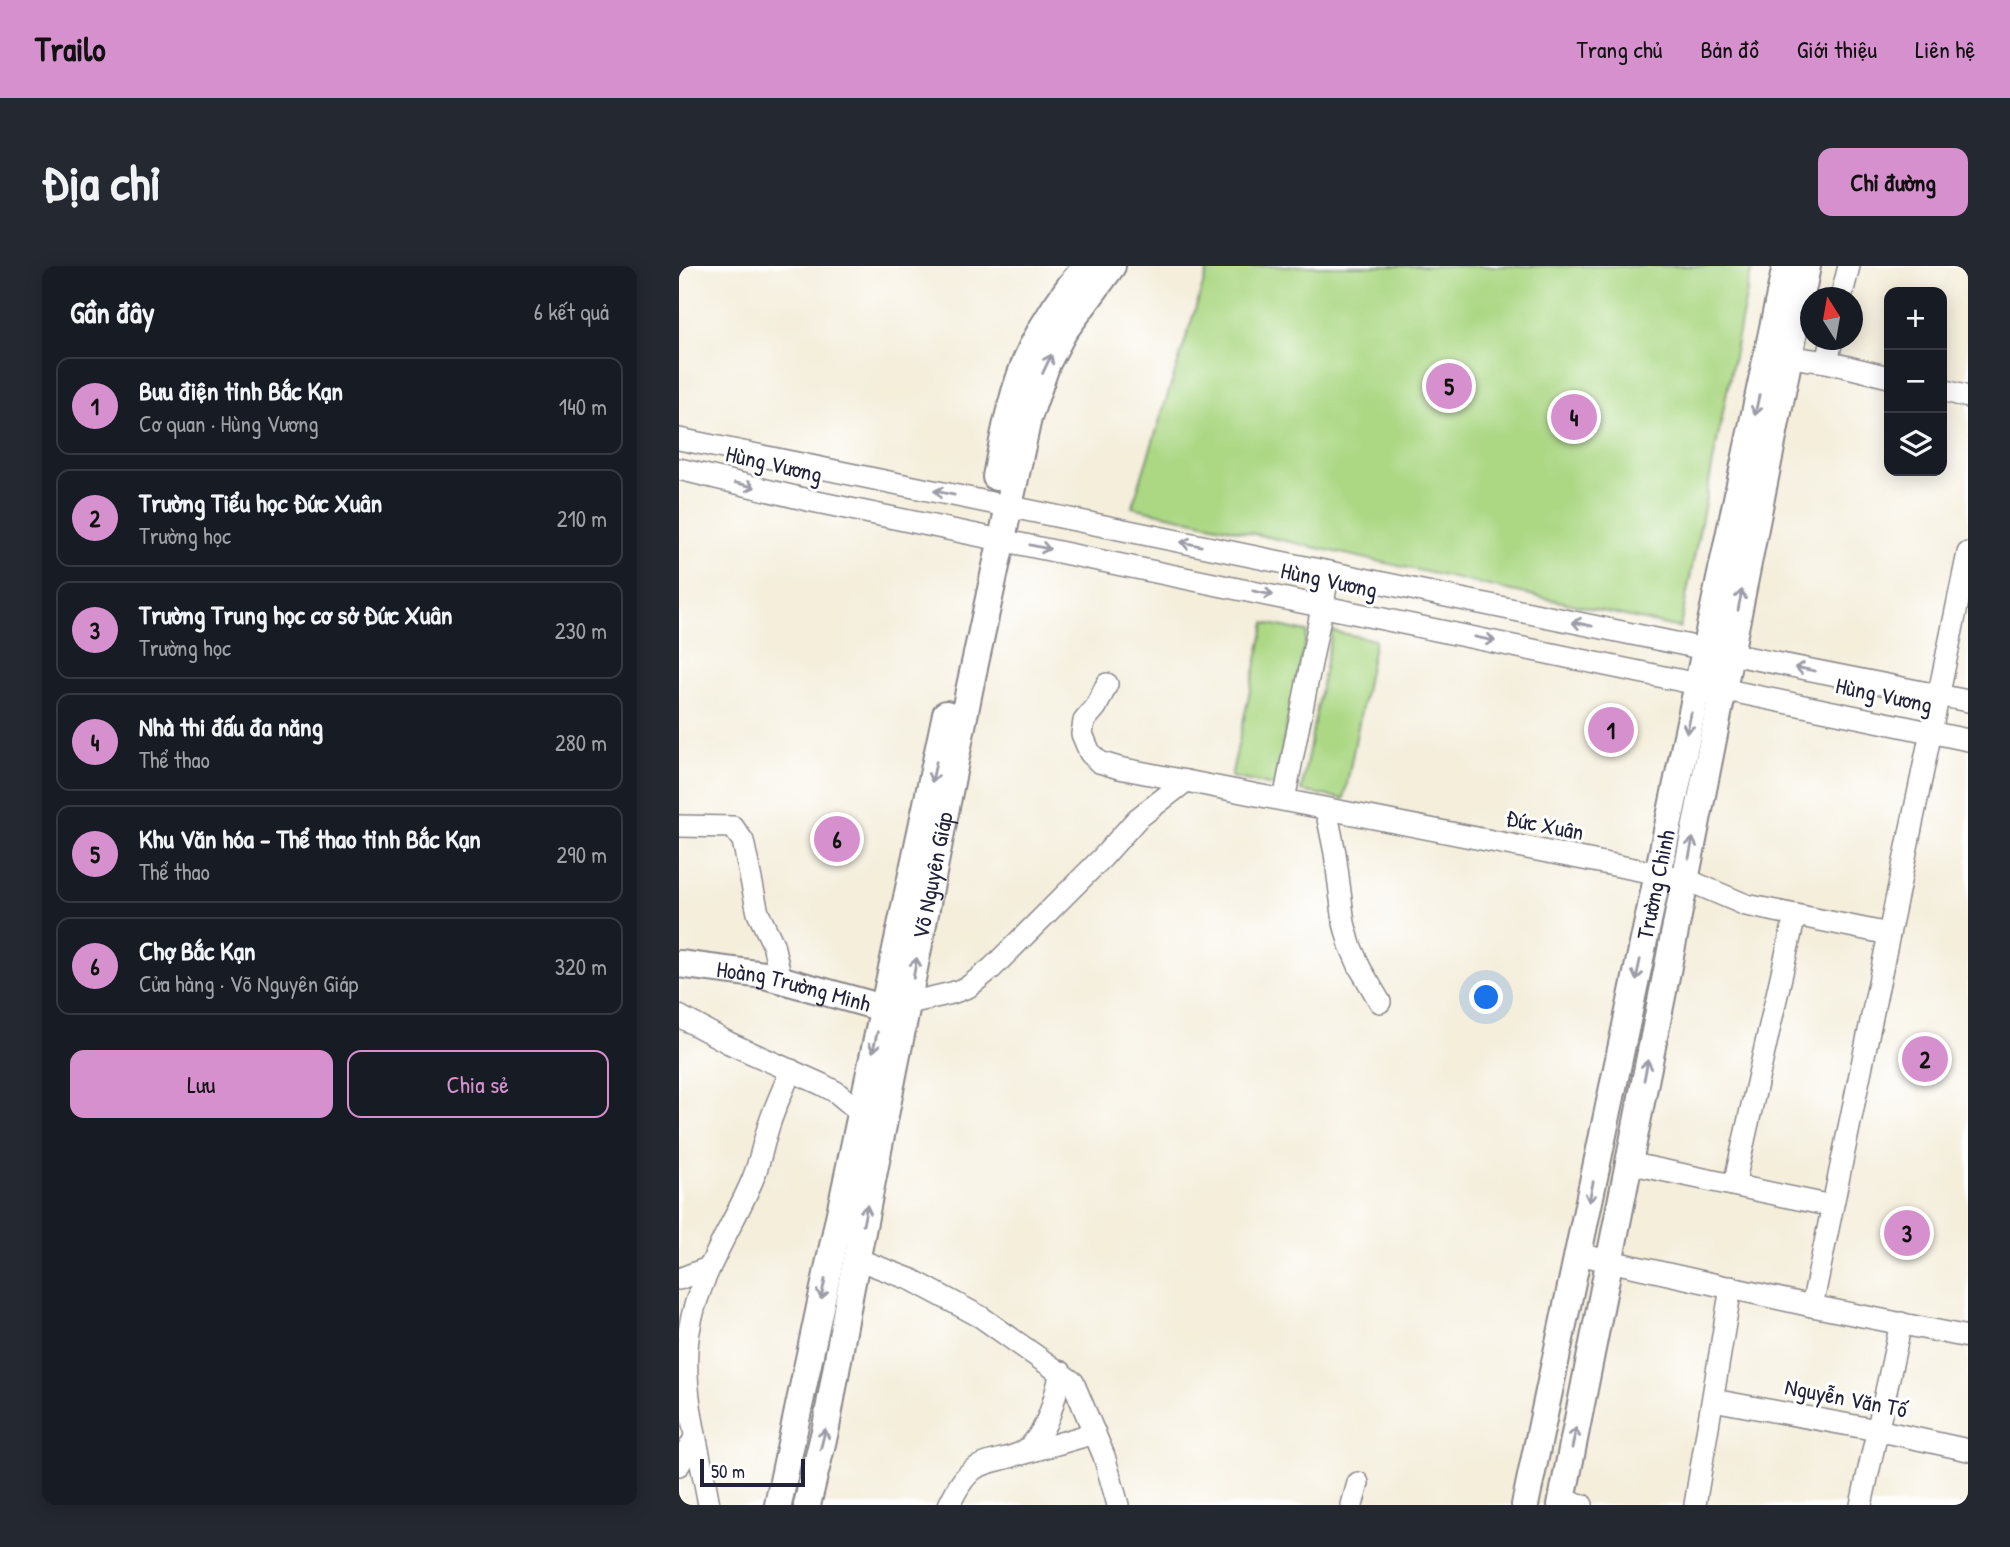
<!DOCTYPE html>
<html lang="vi">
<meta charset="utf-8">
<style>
:root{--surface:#171b24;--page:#242831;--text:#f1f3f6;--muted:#9ea1a6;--line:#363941;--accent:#d690ce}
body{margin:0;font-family:"Patrick Hand",sans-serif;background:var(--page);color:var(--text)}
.controls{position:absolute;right:21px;top:21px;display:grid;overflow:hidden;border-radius:14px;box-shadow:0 4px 18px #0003}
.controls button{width:63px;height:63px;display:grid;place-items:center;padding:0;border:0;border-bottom:2px solid var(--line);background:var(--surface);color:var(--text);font:35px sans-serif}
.compass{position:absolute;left:1121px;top:21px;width:63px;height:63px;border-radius:50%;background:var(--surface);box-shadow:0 4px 18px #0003;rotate:349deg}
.scale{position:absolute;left:21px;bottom:18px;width:105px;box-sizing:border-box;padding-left:7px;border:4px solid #22223b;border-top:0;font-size:19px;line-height:24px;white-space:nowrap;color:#22223b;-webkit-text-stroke:5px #fff;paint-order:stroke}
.you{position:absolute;left:808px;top:732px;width:24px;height:24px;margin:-18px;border:5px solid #fff;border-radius:50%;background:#1a73e8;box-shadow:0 0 0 10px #1a73e833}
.badge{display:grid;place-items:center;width:46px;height:46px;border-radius:50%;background:var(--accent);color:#111;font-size:23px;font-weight:700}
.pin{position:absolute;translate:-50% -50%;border:4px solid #fff;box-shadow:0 2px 7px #0006}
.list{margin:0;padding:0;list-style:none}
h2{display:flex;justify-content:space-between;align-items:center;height:91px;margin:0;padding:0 28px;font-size:30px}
h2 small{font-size:23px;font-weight:400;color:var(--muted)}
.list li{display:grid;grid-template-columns:46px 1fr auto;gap:21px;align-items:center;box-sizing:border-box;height:98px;margin:0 14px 14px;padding:0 14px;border:2px solid var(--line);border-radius:14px}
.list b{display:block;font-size:26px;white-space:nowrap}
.list p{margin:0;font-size:23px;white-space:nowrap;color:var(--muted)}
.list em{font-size:23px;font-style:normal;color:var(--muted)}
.actions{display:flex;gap:14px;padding:21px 28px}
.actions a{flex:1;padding:16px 0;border:2px solid var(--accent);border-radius:14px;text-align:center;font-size:24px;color:var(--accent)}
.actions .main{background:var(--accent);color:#111}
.icon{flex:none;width:38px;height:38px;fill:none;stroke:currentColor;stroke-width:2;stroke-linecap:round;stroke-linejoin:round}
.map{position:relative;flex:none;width:1289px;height:1239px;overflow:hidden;border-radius:14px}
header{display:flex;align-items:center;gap:42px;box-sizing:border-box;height:98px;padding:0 35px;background:var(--accent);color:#111}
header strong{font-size:33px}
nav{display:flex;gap:38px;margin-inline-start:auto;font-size:24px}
.intro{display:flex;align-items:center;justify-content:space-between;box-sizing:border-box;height:168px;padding:0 42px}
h1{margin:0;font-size:49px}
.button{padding:18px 32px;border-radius:14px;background:var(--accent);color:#111;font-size:24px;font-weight:700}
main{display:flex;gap:42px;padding:0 42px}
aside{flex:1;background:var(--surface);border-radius:14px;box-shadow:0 4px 18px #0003}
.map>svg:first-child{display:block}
</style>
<header>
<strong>Trailo</strong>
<nav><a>Trang chủ</a><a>Bản đồ</a><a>Giới thiệu</a><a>Liên hệ</a></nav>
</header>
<div class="intro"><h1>Địa chỉ</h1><a class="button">Chỉ đường</a></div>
<main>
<aside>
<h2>Gần đây<small>6 kết quả</small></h2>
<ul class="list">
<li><span class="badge">1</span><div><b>Bưu điện tỉnh Bắc Kạn</b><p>Cơ quan · Hùng Vương</p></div><em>140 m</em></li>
<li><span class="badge">2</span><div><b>Trường Tiểu học Đức Xuân</b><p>Trường học</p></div><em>210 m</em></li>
<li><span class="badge">3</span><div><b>Trường Trung học cơ sở Đức Xuân</b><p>Trường học</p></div><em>230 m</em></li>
<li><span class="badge">4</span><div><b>Nhà thi đấu đa năng</b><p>Thể thao</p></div><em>280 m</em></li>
<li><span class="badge">5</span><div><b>Khu Văn hóa - Thể thao tỉnh Bắc Kạn</b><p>Thể thao</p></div><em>290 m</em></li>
<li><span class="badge">6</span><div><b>Chợ Bắc Kạn</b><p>Cửa hàng · Võ Nguyên Giáp</p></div><em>320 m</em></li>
</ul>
<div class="actions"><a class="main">Lưu</a><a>Chia sẻ</a></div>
</aside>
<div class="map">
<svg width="1289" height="1239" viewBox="0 0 1289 1239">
<rect width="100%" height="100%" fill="#fff"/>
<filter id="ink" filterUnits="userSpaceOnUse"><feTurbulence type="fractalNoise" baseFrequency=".0143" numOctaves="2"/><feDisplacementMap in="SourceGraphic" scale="14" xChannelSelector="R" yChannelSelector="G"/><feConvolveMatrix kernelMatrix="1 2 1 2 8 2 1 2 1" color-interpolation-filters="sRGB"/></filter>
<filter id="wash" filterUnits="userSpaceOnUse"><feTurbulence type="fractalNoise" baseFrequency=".00686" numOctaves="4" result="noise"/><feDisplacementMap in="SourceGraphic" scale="28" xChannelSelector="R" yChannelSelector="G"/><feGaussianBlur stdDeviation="1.57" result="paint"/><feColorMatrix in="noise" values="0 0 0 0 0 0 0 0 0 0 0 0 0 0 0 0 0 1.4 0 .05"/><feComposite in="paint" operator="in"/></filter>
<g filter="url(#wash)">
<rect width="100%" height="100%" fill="#f4eedb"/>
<g fill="#acd884" stroke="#677d60" stroke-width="2">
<path d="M530,0H1073L1001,362L453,241Z"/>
<path d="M586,357L628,366L595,520L552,511Z"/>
<path d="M653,365L696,374L665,533L622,525Z"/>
</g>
</g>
<g filter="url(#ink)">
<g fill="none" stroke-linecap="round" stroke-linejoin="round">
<defs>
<g id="minor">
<path d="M1162,32L1170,0"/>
<path d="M1097,89L1148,96L1210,111"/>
<path d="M1148,96L1153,74"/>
<path d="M1263,124L1289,131"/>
<path d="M0,173L1026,383L1289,435"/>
<path d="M0,203L133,235L1289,474"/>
<path d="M428,418L417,441L405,455L403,468L411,487L420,496L440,502L507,515"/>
<path d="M605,534L650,306"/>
<path d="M647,543L656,587L665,657L671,679L681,702L701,736"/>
<path d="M0,560L54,561L64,575L79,647L94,678L102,713"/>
<path d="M230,737L273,727L289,721L313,702L424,591L458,553L507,515L1006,613L1067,639L1210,668"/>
<path d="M0,750L50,777L142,818L157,826L181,846"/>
<path d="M949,897L1153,940"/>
<path d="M1055,919L1116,649"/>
<path d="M899,988L1133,1040L1289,1071"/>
<path d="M178,993L233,1014L302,1051L394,1116L425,1190L439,1239"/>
<path d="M0,1013L29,1002"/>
<path d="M1133,1040L1289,287"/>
<path d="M1034,1134L1198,1164L1289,1184"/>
<path d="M343,1188L416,1167"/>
<path d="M0,1199L16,1172"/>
<path d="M883,1234L903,1239"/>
<path d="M30,1239C21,1186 5,1136 8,1082C12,1020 50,969 73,915C81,897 84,877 90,859C96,840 105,822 112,804"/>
<path d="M270,1239C276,1227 283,1212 295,1203C313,1191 340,1195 354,1177C371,1158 376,1130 382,1106"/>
<path d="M673,1239L679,1217"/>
<path d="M1016,1239L1052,1021"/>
<path d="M1182,1239L1222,1057"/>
</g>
<g id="major">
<path d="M317,211C325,168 334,121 353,81C367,53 387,24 407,0"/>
<path id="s1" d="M0,698L85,709L204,742L221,738"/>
<path d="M99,1239L267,448"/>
<path id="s2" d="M128,1239L147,1161L171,1026L290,425L349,152L368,97L385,65L433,0"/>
<path id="s3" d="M846,1239L1107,0"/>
<path d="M882,1239L1128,0"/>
</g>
</defs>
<use href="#minor" stroke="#8b888b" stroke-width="24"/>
<use href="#major" stroke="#8b888b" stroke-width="30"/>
<use href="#minor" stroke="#fff" stroke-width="21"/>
<use href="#major" stroke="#fff" stroke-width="26"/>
</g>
<defs><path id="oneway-shaft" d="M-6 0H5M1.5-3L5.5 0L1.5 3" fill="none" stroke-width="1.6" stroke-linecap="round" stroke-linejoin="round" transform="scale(1.75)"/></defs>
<g stroke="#9c9ca7">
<use href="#oneway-shaft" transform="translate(368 98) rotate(-65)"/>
<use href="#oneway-shaft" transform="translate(1078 139) rotate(102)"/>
<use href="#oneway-shaft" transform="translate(66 219) rotate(13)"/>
<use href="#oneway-shaft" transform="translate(265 227) rotate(-168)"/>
<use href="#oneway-shaft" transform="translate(512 278) rotate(-168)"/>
<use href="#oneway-shaft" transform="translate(361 281) rotate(12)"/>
<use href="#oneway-shaft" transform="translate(584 327) rotate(12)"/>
<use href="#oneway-shaft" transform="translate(1061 334) rotate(-79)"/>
<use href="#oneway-shaft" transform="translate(903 358) rotate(-168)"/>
<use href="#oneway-shaft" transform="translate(806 373) rotate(12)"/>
<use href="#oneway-shaft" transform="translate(1126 403) rotate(-169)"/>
<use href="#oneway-shaft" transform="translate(1010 457) rotate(102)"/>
<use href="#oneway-shaft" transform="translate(255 506) rotate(102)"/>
<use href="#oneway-shaft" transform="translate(1012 582) rotate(-79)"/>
<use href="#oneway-shaft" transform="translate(236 702) rotate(-80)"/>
<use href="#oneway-shaft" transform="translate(959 704) rotate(102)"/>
<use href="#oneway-shaft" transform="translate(196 776) rotate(103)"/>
<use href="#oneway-shaft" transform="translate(967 804) rotate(-79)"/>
<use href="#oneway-shaft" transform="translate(912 926) rotate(102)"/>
<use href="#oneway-shaft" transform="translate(186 949) rotate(-79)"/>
<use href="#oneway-shaft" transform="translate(144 1023) rotate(102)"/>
<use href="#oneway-shaft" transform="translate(895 1172) rotate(-79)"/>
<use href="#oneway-shaft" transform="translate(144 1173) rotate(-76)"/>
</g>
</g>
<g text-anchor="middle" stroke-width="6" stroke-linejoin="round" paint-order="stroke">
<g font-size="23" fill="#22223b" stroke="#fff">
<text transform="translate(95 198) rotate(13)" y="8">Hùng Vương</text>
<text transform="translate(650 314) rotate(12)" y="8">Hùng Vương</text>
<text transform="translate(1205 429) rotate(12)" y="8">Hùng Vương</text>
<text transform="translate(866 559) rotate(11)" y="8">Đức Xuân</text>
<text dy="8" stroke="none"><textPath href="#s2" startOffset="642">Võ Nguyên Giáp</textPath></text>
<text dy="8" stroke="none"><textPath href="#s3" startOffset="634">Trường Chinh</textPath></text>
<text dy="8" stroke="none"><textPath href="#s1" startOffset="117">Hoàng Trường Minh</textPath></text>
<text transform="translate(1167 1132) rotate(11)" y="8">Nguyễn Văn Tố</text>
</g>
</g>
</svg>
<div class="controls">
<button>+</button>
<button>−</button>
<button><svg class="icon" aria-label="layers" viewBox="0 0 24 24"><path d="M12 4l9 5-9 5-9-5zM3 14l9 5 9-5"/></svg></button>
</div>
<svg class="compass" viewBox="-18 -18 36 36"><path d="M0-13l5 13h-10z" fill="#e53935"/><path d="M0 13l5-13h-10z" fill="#9ea1a6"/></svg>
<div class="scale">50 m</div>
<div class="you"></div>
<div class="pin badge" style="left:932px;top:464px">1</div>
<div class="pin badge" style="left:1246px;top:793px">2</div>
<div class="pin badge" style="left:1228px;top:967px">3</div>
<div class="pin badge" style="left:895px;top:151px">4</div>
<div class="pin badge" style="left:770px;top:120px">5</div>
<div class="pin badge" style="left:158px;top:573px">6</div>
</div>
</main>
